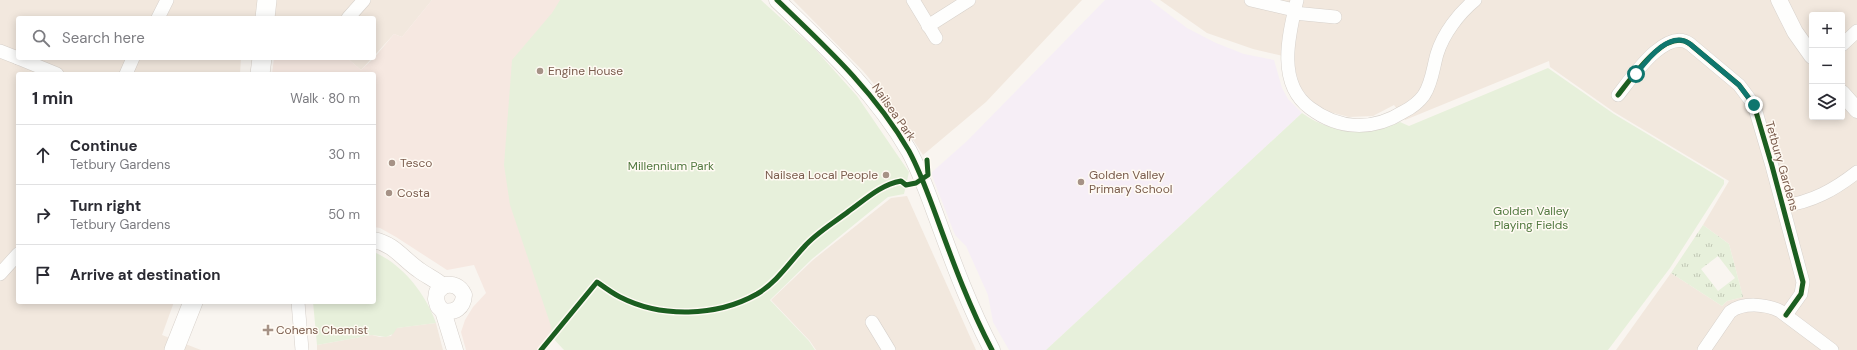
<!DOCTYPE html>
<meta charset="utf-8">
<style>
:root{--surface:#fff;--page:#f2f2f3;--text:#2b2b33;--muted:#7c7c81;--line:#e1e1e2}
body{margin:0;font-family:"DM Sans",sans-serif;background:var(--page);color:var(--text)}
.controls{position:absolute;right:12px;top:12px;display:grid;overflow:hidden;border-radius:4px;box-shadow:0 2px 10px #0003}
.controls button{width:36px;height:36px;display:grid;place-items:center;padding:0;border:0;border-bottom:1px solid var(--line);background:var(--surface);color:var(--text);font:20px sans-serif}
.stop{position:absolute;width:12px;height:12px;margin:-9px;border:3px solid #0f766e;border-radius:50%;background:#fff}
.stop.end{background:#0f766e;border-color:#fff;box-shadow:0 1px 4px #0008}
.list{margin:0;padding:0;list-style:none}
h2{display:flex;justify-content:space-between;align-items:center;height:52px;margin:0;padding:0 16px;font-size:17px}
h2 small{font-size:13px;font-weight:400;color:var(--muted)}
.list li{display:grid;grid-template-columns:26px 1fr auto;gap:12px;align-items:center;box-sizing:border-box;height:60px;padding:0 16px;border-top:1px solid var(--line)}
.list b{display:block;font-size:15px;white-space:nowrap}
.list p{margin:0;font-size:13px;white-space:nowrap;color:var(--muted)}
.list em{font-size:13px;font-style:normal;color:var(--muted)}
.icon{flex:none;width:22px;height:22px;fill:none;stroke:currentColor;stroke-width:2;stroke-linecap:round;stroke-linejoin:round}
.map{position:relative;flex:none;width:1857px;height:350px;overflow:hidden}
.search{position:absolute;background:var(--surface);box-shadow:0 2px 10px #0003;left:16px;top:16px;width:360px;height:44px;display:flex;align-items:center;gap:10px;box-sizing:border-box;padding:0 14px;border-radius:4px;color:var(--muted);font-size:15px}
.panel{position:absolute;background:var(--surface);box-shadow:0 2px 10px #0003;left:16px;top:72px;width:360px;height:232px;border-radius:4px}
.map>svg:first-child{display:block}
</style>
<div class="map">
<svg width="1857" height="350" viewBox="0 0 1857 350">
<defs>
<pattern id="grass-tufts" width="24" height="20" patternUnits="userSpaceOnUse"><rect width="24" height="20" fill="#e7f0db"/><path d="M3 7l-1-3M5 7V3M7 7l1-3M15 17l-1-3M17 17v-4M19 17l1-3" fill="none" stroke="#c0c6b4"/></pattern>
</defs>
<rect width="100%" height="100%" fill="#f9f5f0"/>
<g fill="#f2e8de" fill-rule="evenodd">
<path d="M0,0H432L402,37L394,34L374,56V18H18V58H241L240,74H18V302H174L162,335L201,350H0Z"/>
<path d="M793,0H1082L986,102L923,155L885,97L863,71Z"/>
<path d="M1160,0H1857V350H1616L1671,273L1722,306L1727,301L1743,297L1729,244L1703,225L1729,181L1614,112L1550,67L1549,61L1405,120L1394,105L1373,116L1349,117L1326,111L1313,103L1300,87L1292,58L1253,49L1207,33ZM1812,15H1842V117H1812Z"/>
<path d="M347,58H372L361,70Z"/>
<path d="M907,196L976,350H816L810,341L771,300L813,260L891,198Z"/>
<path d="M436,323L443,350H317V345L372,335L380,337L391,336L396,328Z"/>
</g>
<path fill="#f6e8e1" d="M432,0H562L557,327L537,350H466L461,332L465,320L473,307L486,293L474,265L447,270L396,237L380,228L374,227V74H272L274,58H347L361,70L374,58L394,34L402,37Z"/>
<path fill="#f6eef6" d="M1105,0H1150L1187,28L1216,43L1244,54L1274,60L1282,88L1288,99L1302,113L1046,350H1009L993,322L988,295L966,246L955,235L931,173L967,141Z"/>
<path fill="url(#grass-tufts)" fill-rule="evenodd" d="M1703,225L1729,244L1743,297L1727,301L1722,306L1671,273ZM1718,256L1735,278L1718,291L1701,269Z"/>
<g fill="#e7f0db">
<path d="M560,0H761L814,48L857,96L909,172L904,194L888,197L812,259L770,300L809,341L815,350H564L549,334L552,329L510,205L504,165L512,60L552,13Z"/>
<path d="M1548,68L1614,114L1724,180V184L1670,268L1608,350H1046L1302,113C1331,134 1368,136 1400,122L1409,126Z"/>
<path d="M374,252C402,264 426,294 436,323L397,328L393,334L386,337L372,335L317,345L313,302H374Z"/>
</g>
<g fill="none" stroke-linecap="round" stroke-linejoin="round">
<defs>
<g id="minor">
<path d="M913,0L936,38"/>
<path d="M1251,0L1294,10"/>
<path d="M1297,0C1289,34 1276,83 1310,108C1339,130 1373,131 1403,112C1411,108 1419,102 1424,95C1432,83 1433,68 1437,54C1443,34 1459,13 1475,0"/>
<path d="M1294,13L1335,17"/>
<path d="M158,18L167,0"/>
<path d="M348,18L364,0"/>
<path d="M928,26L969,0"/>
<path d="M1842,45L1857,31"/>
<path d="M0,51L18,58"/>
<path d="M18,58L57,74"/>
<path d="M126,74L133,58"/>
<path d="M1618,95C1631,79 1666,26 1690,44L1739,85L1754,105L1772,166L1803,282L1801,294L1786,315"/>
<path d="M1783,206C1812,202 1834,190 1857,172"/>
<path d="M0,274L18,254"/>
<path d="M298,302L302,350"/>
<path d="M872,322L889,350"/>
<path d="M1704,350L1730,312C1743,302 1766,304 1780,311L1832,350"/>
</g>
<g id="tertiary">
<path d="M777,0C826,47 875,92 909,151C921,173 929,197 938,221C954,265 970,308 992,350"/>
<path d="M1779,0L1795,32L1812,56"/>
<path d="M1842,93L1857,110"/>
<path d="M374,240C394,244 403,259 419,270C427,276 435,279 443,286"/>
<path d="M443,311C455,313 463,308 464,295C460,286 453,283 443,286L437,292L436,299L438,306L443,311L455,350"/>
</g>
<g id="secondary">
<path d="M265,18L267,0"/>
<path d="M260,74L262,58"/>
<path d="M174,350L193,302"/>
</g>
</defs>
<use href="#minor" stroke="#d7d1cb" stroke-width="14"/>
<use href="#tertiary" stroke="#d7d1cb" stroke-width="17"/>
<use href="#secondary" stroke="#d9d2cb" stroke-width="20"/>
<use href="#minor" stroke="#fefefd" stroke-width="13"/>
<use href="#tertiary" stroke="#fefefd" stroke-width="16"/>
<use href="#secondary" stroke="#fefefd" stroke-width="19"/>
<defs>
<g id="cycleway">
<path d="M777,0C826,47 875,92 909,151C921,173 929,197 938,221C954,265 970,308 992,350"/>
<path d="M1618,95C1631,79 1666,26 1690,44L1739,85L1754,105L1772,166L1803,282L1801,294L1786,315"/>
<path d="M541,350L597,282C604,287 612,293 620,297C661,318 716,317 757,294C777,282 789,263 804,247C816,233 835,222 849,211C866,199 880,185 901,181L906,185L916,183L928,175L927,160"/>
</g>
</defs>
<use href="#cycleway" stroke="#fffaf3" stroke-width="8"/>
<use href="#cycleway" stroke="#1b5e20" stroke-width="5"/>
</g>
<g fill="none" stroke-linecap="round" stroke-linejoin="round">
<path stroke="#0f766e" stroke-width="5" d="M1636,74C1647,60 1670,29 1690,44L1739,85L1754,105"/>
</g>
<g fill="#a69286" stroke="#fffaf3" stroke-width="1.5">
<circle cx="540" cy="71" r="4"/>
<circle cx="392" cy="163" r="4"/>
<circle cx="886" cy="175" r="4"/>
<circle cx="1081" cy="182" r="4"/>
<circle cx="389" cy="193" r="4"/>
<path d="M266 324h4v4h4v4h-4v4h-4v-4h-4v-4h4z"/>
</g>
<g text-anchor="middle" stroke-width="3" stroke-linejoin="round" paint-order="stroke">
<g font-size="12" fill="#7a5c4d" stroke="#fffaf3" text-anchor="start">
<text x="548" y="75">Engine House</text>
<text x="400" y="167">Tesco</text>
<text x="878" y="179" text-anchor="end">Nailsea Local People</text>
<text x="1089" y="179">Golden Valley<tspan x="1089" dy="14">Primary School</tspan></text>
<text x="397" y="197">Costa</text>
<text x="276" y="334">Cohens Chemist</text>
</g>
<g font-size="12" fill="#7a5c4d" stroke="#fffaf3">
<text transform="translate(894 112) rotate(55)" y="4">Nailsea Park</text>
<text transform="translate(1782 166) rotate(74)" y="4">Tetbury Gardens</text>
</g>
<g font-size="12" fill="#537a41" stroke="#fffaf3">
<text x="671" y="170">Millennium Park</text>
<text x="1531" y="215">Golden Valley<tspan x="1531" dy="14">Playing Fields</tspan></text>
</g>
</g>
</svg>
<div class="controls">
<button>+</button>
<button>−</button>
<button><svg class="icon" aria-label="layers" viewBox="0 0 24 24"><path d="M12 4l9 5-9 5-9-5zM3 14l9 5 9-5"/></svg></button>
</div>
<div class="stop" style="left:1636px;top:74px"></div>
<div class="stop end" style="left:1754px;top:105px"></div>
<div class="search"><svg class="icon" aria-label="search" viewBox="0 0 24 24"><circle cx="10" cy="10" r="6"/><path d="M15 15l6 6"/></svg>Search here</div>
<section class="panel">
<h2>1 min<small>Walk · 80 m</small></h2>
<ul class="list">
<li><svg class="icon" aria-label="ahead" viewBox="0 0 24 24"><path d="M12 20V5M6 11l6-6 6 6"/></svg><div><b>Continue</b><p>Tetbury Gardens</p></div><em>30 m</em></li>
<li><svg class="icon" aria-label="right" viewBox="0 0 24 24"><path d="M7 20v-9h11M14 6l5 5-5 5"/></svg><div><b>Turn right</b><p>Tetbury Gardens</p></div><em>50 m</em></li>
<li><svg class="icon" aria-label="arrive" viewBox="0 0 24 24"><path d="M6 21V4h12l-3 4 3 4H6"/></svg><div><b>Arrive at destination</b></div></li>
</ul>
</section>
</div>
